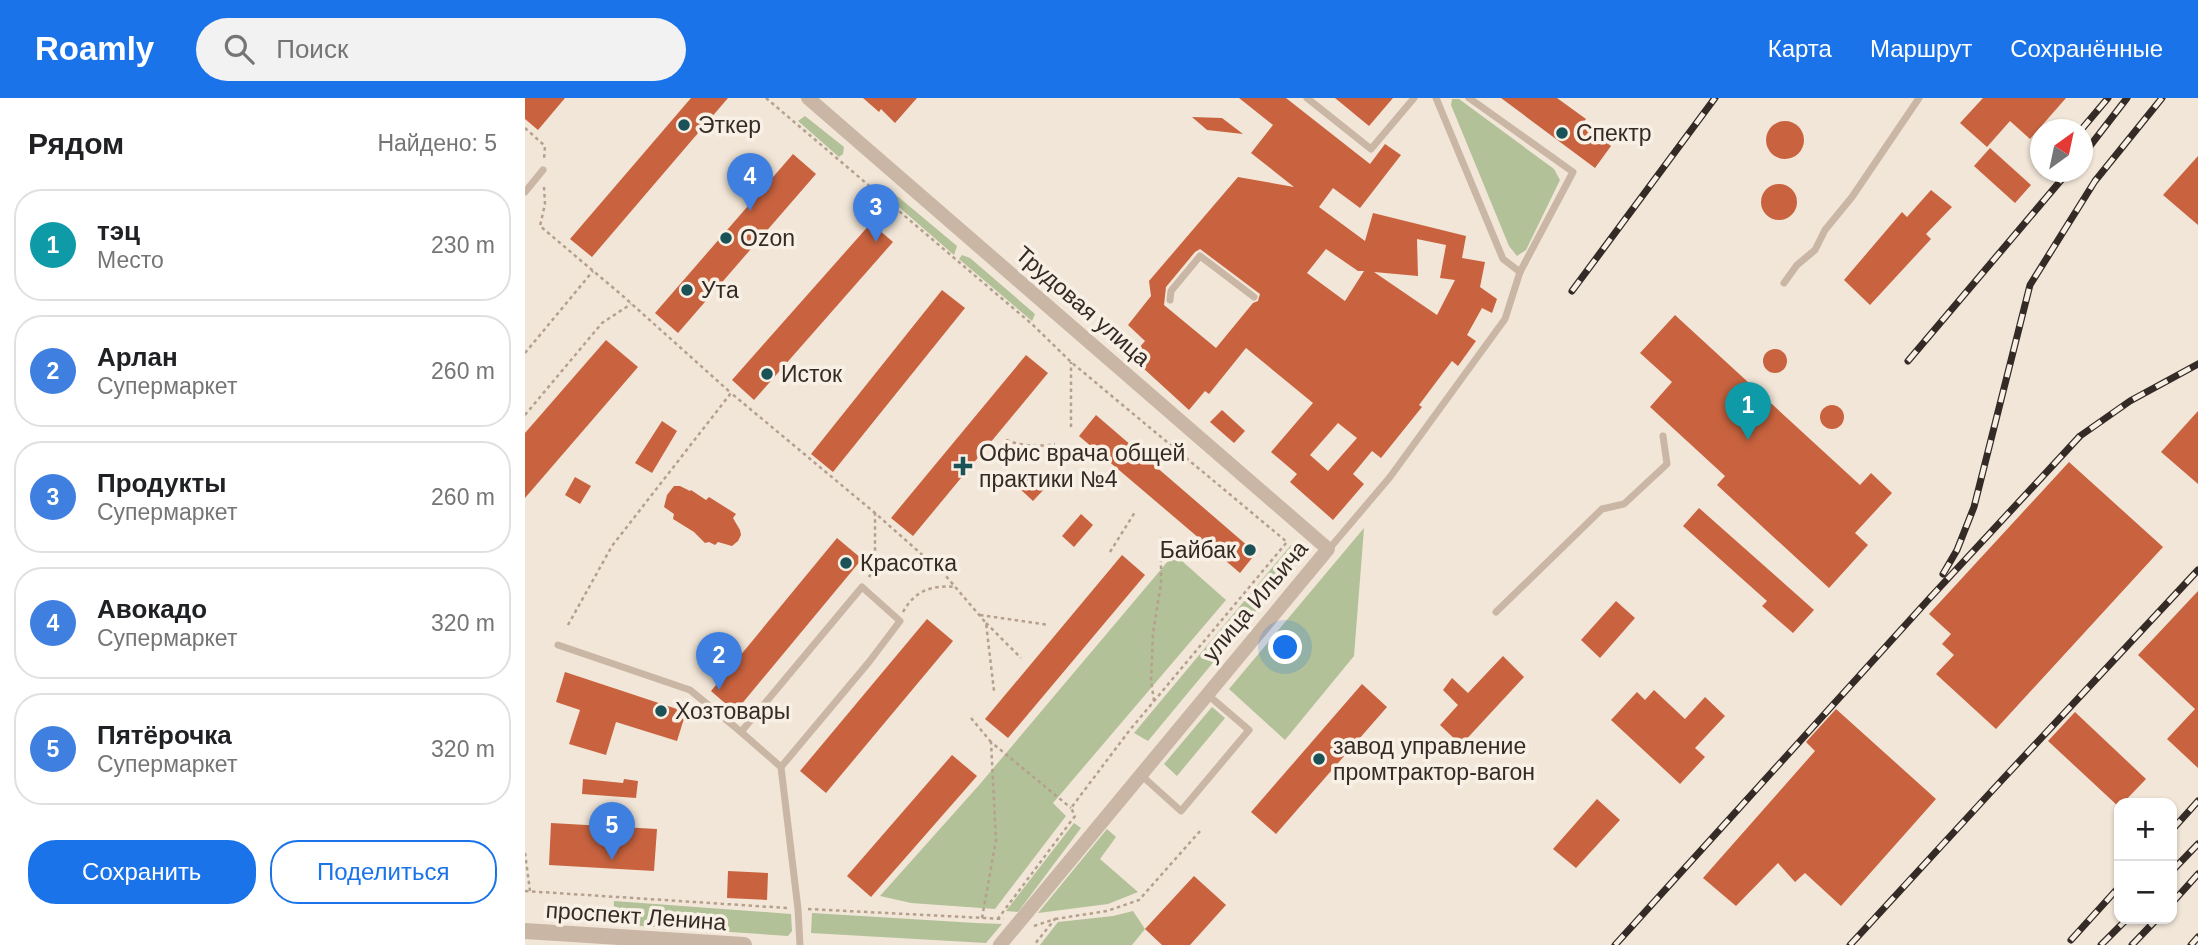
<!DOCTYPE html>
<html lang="ru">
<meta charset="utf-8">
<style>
:root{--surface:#fff;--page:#f2f2f2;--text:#202124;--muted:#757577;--line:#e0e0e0;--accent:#1a73e8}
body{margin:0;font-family:Arial,sans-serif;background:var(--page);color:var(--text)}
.controls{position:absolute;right:21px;bottom:21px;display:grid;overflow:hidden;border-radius:14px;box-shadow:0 2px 5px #0004}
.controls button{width:63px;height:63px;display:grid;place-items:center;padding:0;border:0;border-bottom:2px solid var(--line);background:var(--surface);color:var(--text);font:35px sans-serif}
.compass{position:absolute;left:1505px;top:21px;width:63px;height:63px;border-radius:50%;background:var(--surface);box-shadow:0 2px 5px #0004;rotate:33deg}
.you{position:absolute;left:761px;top:550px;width:24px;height:24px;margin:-18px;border:5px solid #fff;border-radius:50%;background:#1a73e8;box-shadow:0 0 0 10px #1a73e833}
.badge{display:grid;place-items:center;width:46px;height:46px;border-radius:50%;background:var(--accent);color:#fff;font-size:23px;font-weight:700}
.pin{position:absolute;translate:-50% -58px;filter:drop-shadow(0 2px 4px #0008)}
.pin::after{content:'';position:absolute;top:37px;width:24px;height:21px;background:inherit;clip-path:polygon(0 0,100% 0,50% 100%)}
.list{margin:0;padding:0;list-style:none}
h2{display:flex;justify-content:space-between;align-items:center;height:91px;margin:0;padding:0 28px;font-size:30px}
h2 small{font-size:23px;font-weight:400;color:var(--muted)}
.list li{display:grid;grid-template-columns:46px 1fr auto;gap:21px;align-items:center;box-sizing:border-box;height:112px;margin:0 14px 14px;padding:0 14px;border:2px solid var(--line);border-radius:28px}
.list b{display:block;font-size:26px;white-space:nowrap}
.list p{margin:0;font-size:23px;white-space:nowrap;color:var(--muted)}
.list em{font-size:23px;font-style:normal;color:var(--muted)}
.actions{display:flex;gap:14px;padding:21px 28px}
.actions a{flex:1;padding:16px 0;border:2px solid var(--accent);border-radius:28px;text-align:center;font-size:24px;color:var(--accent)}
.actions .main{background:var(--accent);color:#fff}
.icon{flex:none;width:38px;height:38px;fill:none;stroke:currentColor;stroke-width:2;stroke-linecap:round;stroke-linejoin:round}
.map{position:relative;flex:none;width:1673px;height:847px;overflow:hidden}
header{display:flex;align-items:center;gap:42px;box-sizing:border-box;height:98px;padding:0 35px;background:var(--accent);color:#fff}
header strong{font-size:33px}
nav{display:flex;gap:38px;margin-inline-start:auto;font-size:24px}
.search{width:490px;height:63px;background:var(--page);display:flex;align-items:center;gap:18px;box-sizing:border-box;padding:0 24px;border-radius:38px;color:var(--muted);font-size:26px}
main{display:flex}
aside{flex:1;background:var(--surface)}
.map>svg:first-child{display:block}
</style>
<header>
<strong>Roamly</strong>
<div class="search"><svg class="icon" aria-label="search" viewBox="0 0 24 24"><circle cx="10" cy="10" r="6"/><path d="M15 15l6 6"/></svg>Поиск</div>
<nav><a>Карта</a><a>Маршрут</a><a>Сохранённые</a></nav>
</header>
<main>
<aside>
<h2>Рядом<small>Найдено: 5</small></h2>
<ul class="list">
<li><span class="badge" style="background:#0f9aa8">1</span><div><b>тэц</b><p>Место</p></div><em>230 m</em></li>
<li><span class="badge" style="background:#3f7fe0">2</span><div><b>Арлан</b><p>Супермаркет</p></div><em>260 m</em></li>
<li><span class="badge" style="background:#3f7fe0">3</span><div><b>Продукты</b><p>Супермаркет</p></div><em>260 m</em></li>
<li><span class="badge" style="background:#3f7fe0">4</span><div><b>Авокадо</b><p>Супермаркет</p></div><em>320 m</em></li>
<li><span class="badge" style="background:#3f7fe0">5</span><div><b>Пятёрочка</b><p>Супермаркет</p></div><em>320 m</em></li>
</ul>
<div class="actions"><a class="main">Сохранить</a><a>Поделиться</a></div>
</aside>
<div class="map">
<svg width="1673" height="847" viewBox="0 0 1673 847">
<rect width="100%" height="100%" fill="#f2e6d8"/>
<g fill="#b2c198">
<path d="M927,1H934L1029,71L1035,82L1001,152L992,158L984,148L926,7Z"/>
<path d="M280,18L319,49L318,56L314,59L273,23Z"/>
<path d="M365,92L432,148L429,157L359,96Z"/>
<path d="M437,157L445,160L510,216L507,223L434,161Z"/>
<path d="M839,430L829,558L760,642L704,591Z"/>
<path d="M766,447L773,457L769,467L623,643L609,635Z"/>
<path d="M649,456L701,502L528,705L541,718L470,811L386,805L355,798L455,686Z"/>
<path d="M687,609L700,620L652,678L639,666Z"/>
<path d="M549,725L556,730L493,814L481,813Z"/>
<path d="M582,731L591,739L575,761L613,794L583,806L513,815Z"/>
<path d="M89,803L266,816L267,833L263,838L88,826Z"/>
<path d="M608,813L620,831L607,847H515L533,824L588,818Z"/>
<path d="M287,815L451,825L477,826L461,845L286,835Z"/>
</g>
<g fill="#c9633f" fill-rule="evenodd">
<path d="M0,0H40L13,32L0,21Z"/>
<path d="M166,0H203L67,159L45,141Z"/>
<path d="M338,0H392L370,25L356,11L354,14Z"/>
<path d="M714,0H761L845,66L860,46L876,57L835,110L808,90L794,109L840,143L848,115L941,138L937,160L960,164L955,189L972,201L967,215L957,210L942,237L951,243L933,268L927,263L894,307L897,309L856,360L847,353L828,376L839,386L808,422L765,384L772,376L746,354L788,305L721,250L684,296L680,293L664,312L606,259L620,243L603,227L626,198L624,183L713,79L769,89L726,55L748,27ZM892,141L921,147L915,180L930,182L912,217L849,174L893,178ZM675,151L735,196L733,203L728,205L691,250L639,207L641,189L670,154ZM801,151L833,173H839L820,203L782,175ZM813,325L832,340L803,373L785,357Z"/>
<path d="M810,0H868L844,28Z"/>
<path d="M976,0H1032L1061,21L1058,26L1086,48L1070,70Z"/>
<path d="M1458,0H1541L1505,41L1485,23L1462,49L1435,25Z"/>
<path d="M667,19L697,20L718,36L682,32Z"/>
<circle cx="1260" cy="42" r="19"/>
<path d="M1465,50L1506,87L1490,105L1449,68Z"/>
<path d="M268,56L291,76L153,235L130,215Z"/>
<path d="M1673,58V127L1638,97Z"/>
<circle cx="1254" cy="104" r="18"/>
<path d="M1406,92L1427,109L1401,136L1406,141L1345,207L1319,182L1377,114L1382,119Z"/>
<path d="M346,125L368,144L229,302L207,282Z"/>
<path d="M417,192L440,210L308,374L286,356Z"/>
<path d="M1150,217L1335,387L1346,375L1367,395L1330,435L1343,447L1304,490L1192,387L1200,378L1125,309L1147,284L1115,255Z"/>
<path d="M81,242L113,269L0,400V335Z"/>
<circle cx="1250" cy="263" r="12"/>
<path d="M501,257L523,275L388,438L366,420Z"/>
<circle cx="1307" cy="319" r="12"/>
<path d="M697,312L720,333L709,345L685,324Z"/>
<path d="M1673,313V386L1636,354Z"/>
<path d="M571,317L731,455L715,475L554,338Z"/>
<path d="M137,323L152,333L127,375L110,365Z"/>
<path d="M1544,364L1638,449L1471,631L1411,576L1429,557L1417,546L1426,536L1404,516Z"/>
<path d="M508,374L523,387L508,403L494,390Z"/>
<path d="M50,379L66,388L55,406L40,397Z"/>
<path d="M149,388H155L165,393L166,392L181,402L184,399L211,416L208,420L215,432L216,437L213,443L207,448L193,444L190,447L184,444L180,445L169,434L148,421L149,416L139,409L142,397Z"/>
<path d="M1174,410L1289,512L1268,535L1237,508L1242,503L1158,428Z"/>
<path d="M556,416L568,427L549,449L537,438Z"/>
<path d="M312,440L337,461L210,614L186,593Z"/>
<path d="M597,457L620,477L483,640L460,621Z"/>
<path d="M1673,493V670L1642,641L1670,611L1613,557Z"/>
<path d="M1091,503L1110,520L1075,560L1056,542Z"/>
<path d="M402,521L428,543L301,695L275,673Z"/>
<path d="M978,558L999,579L936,647L915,627L933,607L918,592L927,580L943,595Z"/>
<path d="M40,574L161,614L152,643L91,624L81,657L44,646L55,612L31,604Z"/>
<path d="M837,586L862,609L751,736L726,714Z"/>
<path d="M1129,592L1160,621L1180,599L1200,618L1170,650L1180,659L1155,686L1086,622L1112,594L1120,602Z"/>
<path d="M1311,611L1411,701L1316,808L1280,775L1270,784L1253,765L1211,808L1178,780L1290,653L1281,644Z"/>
<path d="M1550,614L1621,681L1598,705H1594V709L1523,643Z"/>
<path d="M427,657L452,678L346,799L322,778Z"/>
<path d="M58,681L98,685L99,681L113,683L111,700L57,696Z"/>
<path d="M1072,701L1095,722L1051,770L1028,751Z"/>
<path d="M26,725L132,731L129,773L24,767Z"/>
<path d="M203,773L243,775L242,802L202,800Z"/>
<path d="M669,778L701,807L665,847H637L620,831Z"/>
</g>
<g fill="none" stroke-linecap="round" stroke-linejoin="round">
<g stroke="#b5a08e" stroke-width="2.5" stroke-dasharray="3.5 3.5" stroke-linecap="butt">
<path d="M241,0L508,227L546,264L762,444L604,633L546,710L550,718L472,822"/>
<path d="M0,30L20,48L19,61"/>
<path d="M19,89L20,106L15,128L99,199L206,295"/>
<path d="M0,255L68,173"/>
<path d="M0,317L77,225L106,206"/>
<path d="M546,329V264"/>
<path d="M481,342C497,348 514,349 530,346"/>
<path d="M585,454L610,414"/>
<path d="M344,479L350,469V415"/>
<path d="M378,514C390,492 407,487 431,489"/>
<path d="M455,517L524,527"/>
<path d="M461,525L496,560"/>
<path d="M43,527L87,448L206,295L350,415L420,477L461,525L469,593"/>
<path d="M629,603L626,582L628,535L636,486V436"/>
<path d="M446,620L466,644"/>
<path d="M0,755L5,793"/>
<path d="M0,793L262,810"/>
<path d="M283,811L479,821"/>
<path d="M457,820L471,742L466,644L546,710"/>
<path d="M530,821L582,813L614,802L676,732"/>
<path d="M509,828L530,821L509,847"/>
</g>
<g stroke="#cab6a4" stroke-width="7">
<path d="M782,0L846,51L889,0"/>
<path d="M911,0L978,161L995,174"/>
<path d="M0,94L18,72"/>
<path d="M1259,185L1272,167L1290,152L1300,132L1327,99L1394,0"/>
<path d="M645,202L646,193L675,158L729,199"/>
<path d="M804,451L865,379L980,221L995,174L1048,74L944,0"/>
<path d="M971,514L1077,411L1099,406L1142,366L1138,338"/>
<path d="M33,547L165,592L216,634"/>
<path d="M256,669L216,634L337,489L375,523L344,564L256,669L273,811L275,847"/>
<path d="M616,677L656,713L724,632L683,597"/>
</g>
<path stroke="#cab6a4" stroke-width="14" d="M283,0L803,451L475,847"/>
<path stroke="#cab6a4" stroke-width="16" d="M0,833L219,847"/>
<defs>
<g id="rail">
<path d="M1556,32L1583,0"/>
<path d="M1558,57L1602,0"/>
<path d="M1047,193L1190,0"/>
<path d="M1383,263L1543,74"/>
<path d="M1418,476L1432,452L1449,409L1505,187L1570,83L1637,0"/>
<path d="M1647,732L1673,703"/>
<path d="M1647,773L1673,746"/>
<path d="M1647,805L1673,776"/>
<path d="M1546,842L1594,789"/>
<path d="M1090,847L1403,502L1555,338L1605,303L1673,266"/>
<path d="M1325,847L1476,683L1673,472"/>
<path d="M1576,847L1602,821"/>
<path d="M1607,847L1632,821"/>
<path d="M1666,847L1673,839"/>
</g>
</defs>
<use href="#rail" stroke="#352b26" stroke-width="7"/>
<use href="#rail" stroke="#f9f0e5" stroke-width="4.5" stroke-dasharray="13" stroke-linecap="butt"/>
</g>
<g fill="#1b5257" stroke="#f9f0e5" stroke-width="2.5">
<circle cx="159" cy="27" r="7"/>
<circle cx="1037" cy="35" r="7"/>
<circle cx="201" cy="140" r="7"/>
<circle cx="162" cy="192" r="7"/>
<circle cx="242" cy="276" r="7"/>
<path d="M434.5 357.5h7v7h7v7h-7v7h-7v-7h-7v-7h7z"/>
<circle cx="725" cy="452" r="7"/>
<circle cx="321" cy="465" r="7"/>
<circle cx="136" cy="613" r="7"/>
<circle cx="794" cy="661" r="7"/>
</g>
<g text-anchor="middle" stroke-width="7" stroke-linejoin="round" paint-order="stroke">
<g font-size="23" fill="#352b26" stroke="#f9f0e5" text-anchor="start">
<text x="173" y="35">Эткер</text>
<text x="1051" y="43">Спектр</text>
<text x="215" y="148">Ozon</text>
<text x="176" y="200">Ута</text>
<text x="256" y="284">Исток</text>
<text x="454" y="363">Офис врача общей<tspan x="454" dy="26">практики №4</tspan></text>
<text x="711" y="460" text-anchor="end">Байбак</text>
<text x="335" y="473">Красотка</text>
<text x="150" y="621">Хозтовары</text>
<text x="808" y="656">завод управление<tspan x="808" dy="26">промтрактор-вагон</tspan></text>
</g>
<g font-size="23" fill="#352b26" stroke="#f9f0e5">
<text transform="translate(558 208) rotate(41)" y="8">Трудовая улица</text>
<text transform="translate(730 503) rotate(-50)" y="8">улица Ильича</text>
<text transform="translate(111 818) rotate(4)" y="8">проспект Ленина</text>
</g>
</g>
</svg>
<div class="controls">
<button>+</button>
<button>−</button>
</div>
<svg class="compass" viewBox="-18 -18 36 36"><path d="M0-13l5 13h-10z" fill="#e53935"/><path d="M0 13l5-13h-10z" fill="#757577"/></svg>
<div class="you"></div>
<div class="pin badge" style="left:1223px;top:342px;background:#0f9aa8">1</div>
<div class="pin badge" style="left:194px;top:592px;background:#3f7fe0">2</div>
<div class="pin badge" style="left:351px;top:144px;background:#3f7fe0">3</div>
<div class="pin badge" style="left:225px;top:113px;background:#3f7fe0">4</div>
<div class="pin badge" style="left:87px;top:762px;background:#3f7fe0">5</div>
</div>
</main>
